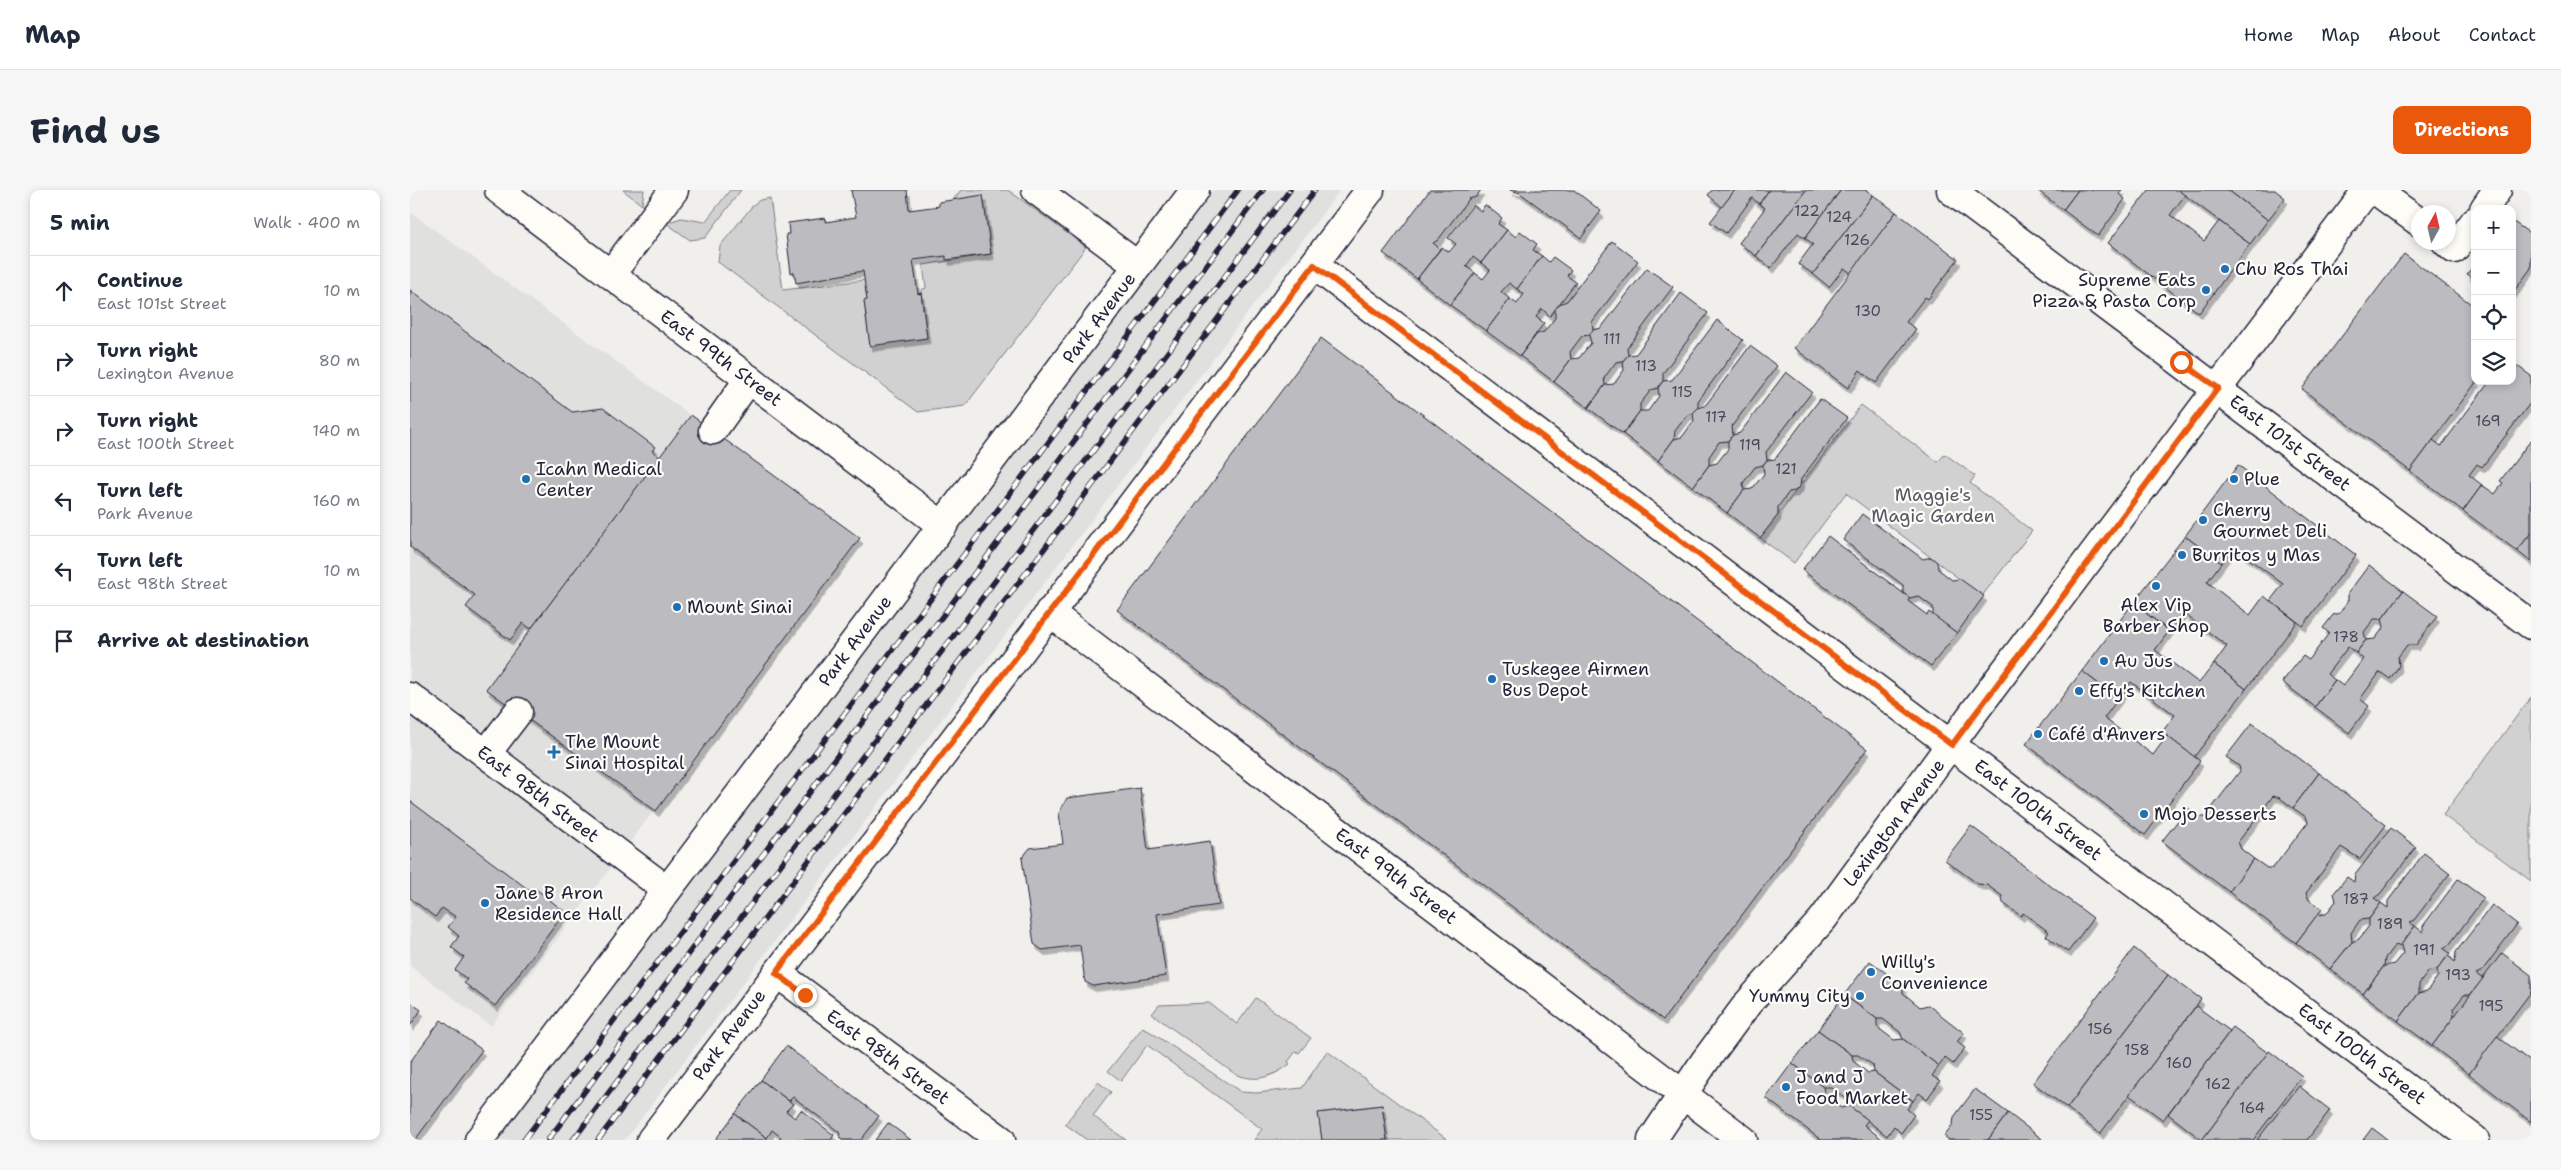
<!DOCTYPE html>
<meta charset="utf-8">
<style>
:root{--surface:#fff;--page:#f6f6f7;--text:#1f2937;--muted:#747a83;--line:#e0e1e3;--accent:#ea580c}
body{margin:0;font-family:"Shantell Sans",sans-serif;background:var(--page);color:var(--text)}
.controls{position:absolute;right:15px;top:15px;display:grid;overflow:hidden;border-radius:10px;box-shadow:0 2px 8px #0003}
.controls button{width:45px;height:45px;display:grid;place-items:center;padding:0;border:0;border-bottom:1px solid var(--line);background:var(--surface);color:var(--text);font:25px sans-serif}
.compass{position:absolute;left:2001px;top:15px;width:45px;height:45px;border-radius:50%;background:var(--surface);box-shadow:0 2px 8px #0003;rotate:8deg}
.stop{position:absolute;width:15px;height:15px;margin:-11px;border:4px solid #ea580c;border-radius:50%;background:#fff}
.stop.end{background:#ea580c;border-color:#fff;box-shadow:0 1px 5px #0008}
.list{margin:0;padding:0;list-style:none}
h2{display:flex;justify-content:space-between;align-items:center;height:65px;margin:0;padding:0 20px;font-size:21px}
h2 small{font-size:16px;font-weight:400;color:var(--muted)}
.list li{display:grid;grid-template-columns:32px 1fr auto;gap:15px;align-items:center;box-sizing:border-box;height:70px;padding:0 20px;border-top:1px solid var(--line)}
.list b{display:block;font-size:19px;white-space:nowrap}
.list p{margin:0;font-size:16px;white-space:nowrap;color:var(--muted)}
.list em{font-size:16px;font-style:normal;color:var(--muted)}
.icon{flex:none;width:28px;height:28px;fill:none;stroke:currentColor;stroke-width:2;stroke-linecap:round;stroke-linejoin:round}
.map{position:relative;flex:none;width:2121px;height:950px;overflow:hidden;border-radius:10px}
header{display:flex;align-items:center;gap:30px;box-sizing:border-box;height:70px;padding:0 25px;background:var(--surface);border-bottom:1px solid var(--line)}
header strong{font-size:24px}
nav{display:flex;gap:28px;margin-inline-start:auto;font-size:18px}
.intro{display:flex;align-items:center;justify-content:space-between;box-sizing:border-box;height:120px;padding:0 30px}
h1{margin:0;font-size:35px}
.button{padding:12px 22px;border-radius:10px;background:var(--accent);color:#fff;font-size:18px;font-weight:700}
main{display:flex;gap:30px;padding:0 30px}
aside{flex:1;background:var(--surface);border-radius:10px;box-shadow:0 2px 8px #0003}
.map>svg:first-child{display:block}
</style>
<header>
<strong>Map</strong>
<nav><a>Home</a><a>Map</a><a>About</a><a>Contact</a></nav>
</header>
<div class="intro"><h1>Find us</h1><a class="button">Directions</a></div>
<main>
<aside>
<h2>5 min<small>Walk · 400 m</small></h2>
<ul class="list">
<li><svg class="icon" aria-label="ahead" viewBox="0 0 24 24"><path d="M12 20V5M6 11l6-6 6 6"/></svg><div><b>Continue</b><p>East 101st Street</p></div><em>10 m</em></li>
<li><svg class="icon" aria-label="right" viewBox="0 0 24 24"><path d="M7 20v-9h11M14 6l5 5-5 5"/></svg><div><b>Turn right</b><p>Lexington Avenue</p></div><em>80 m</em></li>
<li><svg class="icon" aria-label="right" viewBox="0 0 24 24"><path d="M7 20v-9h11M14 6l5 5-5 5"/></svg><div><b>Turn right</b><p>East 100th Street</p></div><em>140 m</em></li>
<li><svg class="icon" aria-label="left" viewBox="0 0 24 24"><path d="M17 20v-9H6M10 6l-5 5 5 5"/></svg><div><b>Turn left</b><p>Park Avenue</p></div><em>160 m</em></li>
<li><svg class="icon" aria-label="left" viewBox="0 0 24 24"><path d="M17 20v-9H6M10 6l-5 5 5 5"/></svg><div><b>Turn left</b><p>East 98th Street</p></div><em>10 m</em></li>
<li><svg class="icon" aria-label="arrive" viewBox="0 0 24 24"><path d="M6 21V4h12l-3 4 3 4H6"/></svg><div><b>Arrive at destination</b></div></li>
</ul>
</aside>
<div class="map">
<svg width="2121" height="950" viewBox="0 0 2121 950">
<defs>
<filter id="shadow"><feDropShadow dx="3" dy="5.5" stdDeviation="0" flood-color="#0004"/></filter>
</defs>
<rect width="100%" height="100%" fill="#f0efec"/>
<filter id="ink" filterUnits="userSpaceOnUse"><feTurbulence type="fractalNoise" baseFrequency=".02" numOctaves="2"/><feDisplacementMap in="SourceGraphic" scale="10" xChannelSelector="R" yChannelSelector="G"/><feConvolveMatrix kernelMatrix="1 2 1 2 8 2 1 2 1" color-interpolation-filters="sRGB"/></filter>
<g filter="url(#ink)">
<g fill="#e0e0df">
<path d="M803,0H930L215,950H85Z"/>
<path d="M0,22L450,348L81,836L0,776Z"/>
</g>
<g fill="#d2d1d1" stroke="#7a7a86">
<path d="M213,0H234L232,15Z"/>
<path d="M320,0H331L295,48L280,50L256,33L271,28L295,32Z"/>
<path d="M551,0H598L676,57L555,216L508,222L308,72L310,56L344,14L350,10L360,8L373,100L455,90L457,110L454,111L460,155L517,148L511,100L516,98L513,75L581,64L573,6L543,10Z"/>
<path d="M1451,215L1528,272L1535,264L1565,286L1560,293L1622,341L1572,406L1436,303L1384,373L1350,348Z"/>
<path d="M2121,507V691L2033,625Z"/>
<path d="M846,808L901,848L889,863L886,861L878,872L880,874C862,887 847,893 825,884L742,824L749,815L799,813L827,834Z"/>
<path d="M733,837L831,902L846,903L892,898L917,861L1038,950H977L972,915L909,923L912,950H844L852,939L737,855L711,891L698,881Z"/>
<path d="M688,892L701,902L683,926L716,950H677L655,934Z"/>
</g>
<g fill="#bcbcc0" stroke="#22223b" filter="url(#shadow)">
<path d="M441,0H497L499,20L529,16V12L573,5L581,64L536,70V66L503,70L508,104L511,103L517,148L460,156L454,111L457,110L453,81L386,93L384,82L381,83L376,44H379L378,33L415,28L416,32L446,27Z"/>
<path d="M1020,0H1071L1066,7L1059,9L1028,50L1023,53L1030,59L1007,89L973,63Z"/>
<path d="M1100,0H1164L1191,21L1171,48L1110,3Z"/>
<path d="M1302,0H1325L1312,17L1298,5Z"/>
<path d="M1325,0H1359L1349,14L1342,8L1316,43L1300,32Z"/>
<path d="M1359,0H1396L1346,66L1329,53L1355,18L1349,14Z"/>
<path d="M1396,0H1431L1395,48L1388,43L1361,78L1346,66Z"/>
<path d="M1431,0H1456L1463,5L1403,84L1388,74L1403,54L1395,48Z"/>
<path d="M1627,0H1668L1653,20Z"/>
<path d="M1668,0H1712L1709,4L1715,9L1688,46L1653,20Z"/>
<path d="M1739,0H1768L1775,5L1760,25L1794,51L1809,31L1840,54L1789,123L1698,53Z"/>
<path d="M1768,0H1818L1858,30L1840,54Z"/>
<path d="M1818,0H1865L1875,8L1858,30Z"/>
<path d="M1463,5L1486,22L1441,83L1434,78L1419,97L1403,84Z"/>
<path d="M1063,15L1071,21L1075,15L1092,28L1088,34L1097,40L1071,73L1063,67L1056,76L1065,83L1040,115L1007,89L1032,57L1039,62L1046,54L1038,48Z"/>
<path d="M1486,22L1548,69L1518,109L1515,107L1496,132L1506,139L1466,193L1450,180L1438,198L1384,158Z"/>
<path d="M2102,31L2121,44V78L2102,104Z"/>
<path d="M1097,40L1106,47L1110,41L1127,54L1123,60L1132,66L1107,99L1099,93L1091,102L1100,109L1076,141L1040,115L1065,83L1073,89L1080,80L1071,73Z"/>
<path d="M1202,51L1228,71L1182,132L1183,140L1179,145L1172,146L1160,162L1161,169L1144,192L1110,166L1127,144L1134,142L1145,128V119L1149,114L1157,111Z"/>
<path d="M1994,64L2065,117V191H2067L2000,281L1892,199Z"/>
<path d="M1132,66L1139,72L1143,67L1161,80L1157,86L1166,92L1140,126L1132,119L1126,127L1134,133L1110,166L1076,141L1100,109L1107,114L1114,104L1107,99Z"/>
<path d="M2065,74V89L2057,84Z"/>
<path d="M1237,78L1263,97L1217,158L1218,165L1213,171L1206,172L1194,188L1195,195L1178,218L1144,192L1161,169L1169,168L1181,153L1179,145L1183,140L1191,138Z"/>
<path d="M0,100L162,222L193,218L245,257L242,261L250,267L121,439L113,433L100,450L56,417L65,405L0,357Z"/>
<path d="M1271,103L1298,123L1253,183V191L1248,198L1241,200L1230,214V221L1213,244L1178,218L1195,195L1204,194L1214,180L1213,171L1218,165L1226,164Z"/>
<path d="M1307,130L1333,150L1288,211V218L1283,223L1277,225L1265,241L1264,249L1248,271L1213,244L1230,221H1238L1249,206L1248,198L1253,191L1262,190Z"/>
<path d="M911,148L1457,559L1253,830L707,420Z"/>
<path d="M1340,156L1367,176L1322,236L1323,245L1318,251L1309,252L1299,267V275L1283,297L1248,271L1264,249L1272,247L1284,231L1283,223L1288,218L1295,216Z"/>
<path d="M2102,172L2121,186V212L2072,277L2067,274L2059,285L2072,295L2053,321L2000,281L2023,250L2031,256L2080,191H2102Z"/>
<path d="M1376,182L1402,202L1356,262L1357,270L1353,275L1345,277L1333,293L1334,300L1317,323L1283,297L1299,275L1307,273L1318,259V251L1323,245L1330,243Z"/>
<path d="M1410,209L1437,228L1391,289L1390,296L1385,301L1379,302L1368,317V325L1350,348L1317,323L1334,300L1342,299L1354,284L1353,275L1357,270L1365,269Z"/>
<path d="M281,225L450,348L246,621L76,499Z"/>
<path d="M2121,250V343L2107,361L2053,321L2072,295L2085,304L2093,293L2090,291Z"/>
<path d="M1828,275L1946,365L1893,436L1860,411L1873,394L1823,357L1811,373L1775,346Z"/>
<path d="M1452,324L1513,369L1521,367L1527,372L1528,379L1542,390L1550,389L1574,406L1547,443L1523,426V417L1508,406L1500,408L1493,403V395L1433,350Z"/>
<path d="M2121,343V372L2107,361Z"/>
<path d="M1418,346L1493,403L1500,408L1498,411L1517,425L1519,422L1547,443L1521,476L1392,380Z"/>
<path d="M1775,346L1811,373L1797,392L1840,425L1854,406L1887,432L1836,499L1804,474L1817,456L1773,423L1759,441L1723,413Z"/>
<path d="M1959,375L1993,401L1972,429H1964L1954,442L1956,450L1946,463L1938,457L1917,484L1925,490L1905,517L1872,492L1893,466L1899,470L1919,443L1913,438L1923,425L1930,423L1938,410V403Z"/>
<path d="M1993,401L2027,426L2006,455H1997L1988,467L1989,476L1980,489L1970,482L1950,509L1959,516L1939,543L1905,517L1925,490L1933,496L1953,469L1946,463L1956,450L1965,449L1974,437L1972,429Z"/>
<path d="M1723,413L1759,441L1745,460L1789,493L1804,474L1836,499L1784,567L1752,542L1765,525L1721,492L1708,509L1672,481Z"/>
<path d="M1672,481L1708,509L1694,528L1739,562L1743,565L1757,546L1790,571L1735,645L1616,554Z"/>
<path d="M1842,533L1909,583L1883,618L1870,608L1863,606L1828,652L1831,659L1844,669L1819,702L1752,651L1778,618L1790,627H1795L1830,581L1829,576L1816,567Z"/>
<path d="M1909,583L1976,635L1950,669L1931,657L1896,703L1899,710L1912,719L1886,753L1819,702L1844,669L1857,678H1863L1898,632L1896,627L1883,618Z"/>
<path d="M730,598L738,660L800,651L809,715L747,724L756,786L683,796L675,792L670,755L632,760L624,754L612,668L620,658L653,654L649,623L657,608Z"/>
<path d="M0,611L123,703L126,699L155,722L85,816L54,793L57,789L45,780L54,767L41,757L49,746L38,737L46,727L32,718L25,727L0,708Z"/>
<path d="M1561,636L1683,728L1658,762L1636,746L1639,742L1613,723L1611,726L1593,713L1592,706L1577,695L1568,694L1535,670Z"/>
<path d="M1981,638L2006,657L1970,704L1964,708L1971,713L1959,729L1950,730L1941,743L1942,752L1920,779L1886,753L1907,725L1916,724L1926,711L1924,703L1937,687L1944,692L1945,685Z"/>
<path d="M2014,663L2040,683L2004,730L1999,732L2005,736L1991,755L1984,756L1975,768L1974,776L1953,804L1920,779L1942,752L1949,749L1959,736V729L1971,713L1978,718V711Z"/>
<path d="M2048,689L2074,708L2039,755L2033,758L2040,763L2027,780L2019,781L2009,794V803L1988,831L1953,804L1974,776L1984,774L1993,763L1991,755L2005,736L2013,742V736Z"/>
<path d="M2082,715L2107,734L2072,781L2066,784L2073,789L2060,805H2054L2043,819L2044,827L2022,856L1988,831L2009,803L2017,801L2028,786L2027,780L2038,766L2045,772L2046,762Z"/>
<path d="M1724,758L1758,785L1657,918L1623,893Z"/>
<path d="M2092,763L2121,785V802L2059,884L2022,856Z"/>
<path d="M1460,771L1493,796V803L1510,817L1518,815L1554,843L1547,852L1555,858L1543,874L1535,868L1529,876L1493,849L1490,842L1473,829H1467L1434,805Z"/>
<path d="M1758,785L1791,809L1690,944L1657,918Z"/>
<path d="M1434,805L1467,829V837L1484,850L1493,849L1529,876L1522,886L1530,891L1517,909L1509,903L1503,911L1464,882L1463,875L1448,865H1442L1408,840Z"/>
<path d="M0,812L11,820L0,836Z"/>
<path d="M1786,816L1820,841L1753,930L1719,905Z"/>
<path d="M31,830L72,860L5,950H0V872Z"/>
<path d="M1823,837L1858,863L1792,950L1758,924Z"/>
<path d="M1408,840L1442,865L1443,871L1458,883L1464,882L1503,911L1497,919L1504,925L1491,943L1484,936L1477,946L1439,916L1437,909L1421,897H1413L1382,873Z"/>
<path d="M2087,846L2121,872V932L2059,884Z"/>
<path d="M376,856L469,926L451,950H431L429,942L383,907L379,911L351,890Z"/>
<path d="M1859,861L1892,886L1843,950H1792Z"/>
<path d="M1382,873L1413,897L1415,906L1431,918L1439,916L1458,930L1454,935L1473,950H1411L1356,908Z"/>
<path d="M351,890L383,914L376,921L385,928L391,920L424,945L421,950H369L371,947L362,940L357,948L325,924Z"/>
<path d="M1889,896L1920,920L1897,950H1847Z"/>
<path d="M1565,899L1598,923L1578,950H1539L1534,946L1543,934L1544,927Z"/>
<path d="M972,915L977,950H912L908,923Z"/>
<path d="M1598,923L1632,949L1630,950H1578Z"/>
<path d="M325,924L357,948L355,950H305Z"/>
<path d="M478,933L501,950H465Z"/>
<path d="M1962,938L1978,950H1953Z"/>
</g>
<g fill="none" stroke-linecap="round" stroke-linejoin="round">
<defs>
<g id="minor">
<path d="M89,0L533,336"/>
<path d="M626,0L728,76"/>
<path d="M1541,0L2121,435"/>
<path d="M1965,0L2009,32"/>
<path d="M2074,19L2087,0"/>
<path d="M2036,52L2044,59L2065,31"/>
<path d="M904,75L2065,950"/>
<path d="M201,84L264,0"/>
<path d="M303,240L339,189"/>
<path d="M639,422L1333,950"/>
<path d="M0,507L257,700"/>
<path d="M76,564L108,522"/>
<path d="M367,783L591,950"/>
</g>
<g id="major">
<path d="M69,950L785,0"/>
<path d="M241,950L960,0"/>
<path d="M1242,950L1295,871L1338,813L1413,729L1564,522L1957,0"/>
</g>
</defs>
<use href="#minor" stroke="#22223b" stroke-width="31"/>
<use href="#major" stroke="#22223b" stroke-width="31"/>
<use href="#minor" stroke="#fdfcf7" stroke-width="28"/>
<use href="#major" stroke="#fdfcf7" stroke-width="28"/>
<defs>
<g id="rail">
<path d="M114,950L828,0"/>
<path d="M138,950L853,0"/>
<path d="M163,950L880,0"/>
<path d="M188,950L905,0"/>
</g>
</defs>
<use href="#rail" stroke="#22223b" stroke-width="5.5"/>
<use href="#rail" stroke="#fdfcf7" stroke-width="4" stroke-dasharray="11" stroke-linecap="butt"/>
</g>
</g>
<g fill="none" stroke-linecap="round" stroke-linejoin="round" filter="url(#ink)">
<path stroke="#ea580c" stroke-width="6" d="M395,805L366,783L904,75L1542,555L1808,198L1771,172"/>
</g>
<g fill="#1f6fb2" stroke="#fdfcf7" stroke-width="2">
<circle cx="1815" cy="79" r="5"/>
<circle cx="1796" cy="100" r="5"/>
<circle cx="116" cy="289" r="5"/>
<circle cx="1824" cy="289" r="5"/>
<circle cx="1793" cy="330" r="5"/>
<circle cx="1772" cy="365" r="5"/>
<circle cx="1746" cy="396" r="5"/>
<circle cx="267" cy="417" r="5"/>
<circle cx="1694" cy="471" r="5"/>
<circle cx="1082" cy="489" r="5"/>
<circle cx="1669" cy="501" r="5"/>
<circle cx="1628" cy="544" r="5"/>
<path d="M141.5 554.5h5v5h5v5h-5v5h-5v-5h-5v-5h5z"/>
<circle cx="1734" cy="624" r="5"/>
<circle cx="75" cy="713" r="5"/>
<circle cx="1461" cy="782" r="5"/>
<circle cx="1450" cy="806" r="5"/>
<circle cx="1376" cy="897" r="5"/>
</g>
<g text-anchor="middle" stroke-width="4.5" stroke-linejoin="round" paint-order="stroke">
<g font-size="15" fill="#48485c">
<text x="1397" y="26">122</text>
<text x="1429" y="32">124</text>
<text x="1447" y="55">126</text>
<text x="1458" y="126">130</text>
<text x="1202" y="154">111</text>
<text x="1236" y="181">113</text>
<text x="1272" y="207">115</text>
<text x="1306" y="232">117</text>
<text x="2078" y="236">169</text>
<text x="1340" y="260">119</text>
<text x="1376" y="284">121</text>
<text x="1936" y="452">178</text>
<text x="1946" y="714">187</text>
<text x="1980" y="739">189</text>
<text x="2014" y="765">191</text>
<text x="2048" y="790">193</text>
<text x="2081" y="821">195</text>
<text x="1690" y="844">156</text>
<text x="1727" y="865">158</text>
<text x="1769" y="878">160</text>
<text x="1808" y="899">162</text>
<text x="1842" y="923">164</text>
<text x="1571" y="930">155</text>
</g>
<g font-size="18" fill="#22223b" stroke="#fdfcf7" text-anchor="start">
<text x="1825" y="85">Chu Ros Thai</text>
<text x="1786" y="96" text-anchor="end">Supreme Eats<tspan x="1786" dy="21">Pizza &amp; Pasta Corp</tspan></text>
<text x="126" y="285">Icahn Medical<tspan x="126" dy="21">Center</tspan></text>
<text x="1834" y="295">Plue</text>
<text x="1803" y="326">Cherry<tspan x="1803" dy="21">Gourmet Deli</tspan></text>
<text x="1782" y="371">Burritos y Mas</text>
<text x="1746" y="421" text-anchor="middle">Alex Vip<tspan x="1746" dy="21">Barber Shop</tspan></text>
<text x="277" y="423">Mount Sinai</text>
<text x="1704" y="477">Au Jus</text>
<text x="1092" y="485">Tuskegee Airmen<tspan x="1092" dy="21">Bus Depot</tspan></text>
<text x="1679" y="507">Effy's Kitchen</text>
<text x="1638" y="550">Café d'Anvers</text>
<text x="155" y="558">The Mount<tspan x="155" dy="21">Sinai Hospital</tspan></text>
<text x="1744" y="630">Mojo Desserts</text>
<text x="85" y="709">Jane B Aron<tspan x="85" dy="21">Residence Hall</tspan></text>
<text x="1471" y="778">Willy's<tspan x="1471" dy="21">Convenience</tspan></text>
<text x="1440" y="812" text-anchor="end">Yummy City</text>
<text x="1386" y="893">J and J<tspan x="1386" dy="21">Food Market</tspan></text>
</g>
<g font-size="18" fill="#22223b" stroke="#fdfcf7">
<text transform="translate(689 128) rotate(-53)" y="6">Park Avenue</text>
<text transform="translate(311 168) rotate(37)" y="6">East 99th Street</text>
<text transform="translate(1880 253) rotate(37)" y="6">East 101st Street</text>
<text transform="translate(445 451) rotate(-53)" y="6">Park Avenue</text>
<text transform="translate(128 604) rotate(37)" y="6">East 98th Street</text>
<text transform="translate(1628 620) rotate(37)" y="6">East 100th Street</text>
<text transform="translate(1484 633) rotate(-53)" y="6">Lexington Avenue</text>
<text transform="translate(986 686) rotate(37)" y="6">East 99th Street</text>
<text transform="translate(319 845) rotate(-53)" y="6">Park Avenue</text>
<text transform="translate(1952 864) rotate(37)" y="6">East 100th Street</text>
<text transform="translate(478 867) rotate(36)" y="6">East 98th Street</text>
</g>
<g font-size="18" fill="#575768" stroke="#fdfcf7">
<text x="1523" y="311">Maggie's<tspan x="1523" dy="21">Magic Garden</tspan></text>
</g>
</g>
</svg>
<div class="controls">
<button>+</button>
<button>−</button>
<button><svg class="icon" aria-label="locate" viewBox="0 0 24 24"><circle cx="12" cy="12" r="6"/><path d="M12 2v4M12 18v4M2 12h4M18 12h4"/></svg></button>
<button><svg class="icon" aria-label="layers" viewBox="0 0 24 24"><path d="M12 4l9 5-9 5-9-5zM3 14l9 5 9-5"/></svg></button>
</div>
<svg class="compass" viewBox="-18 -18 36 36"><path d="M0-13l5 13h-10z" fill="#e53935"/><path d="M0 13l5-13h-10z" fill="#747a83"/></svg>
<div class="stop" style="left:1771px;top:172px"></div>
<div class="stop end" style="left:395px;top:805px"></div>
</div>
</main>
